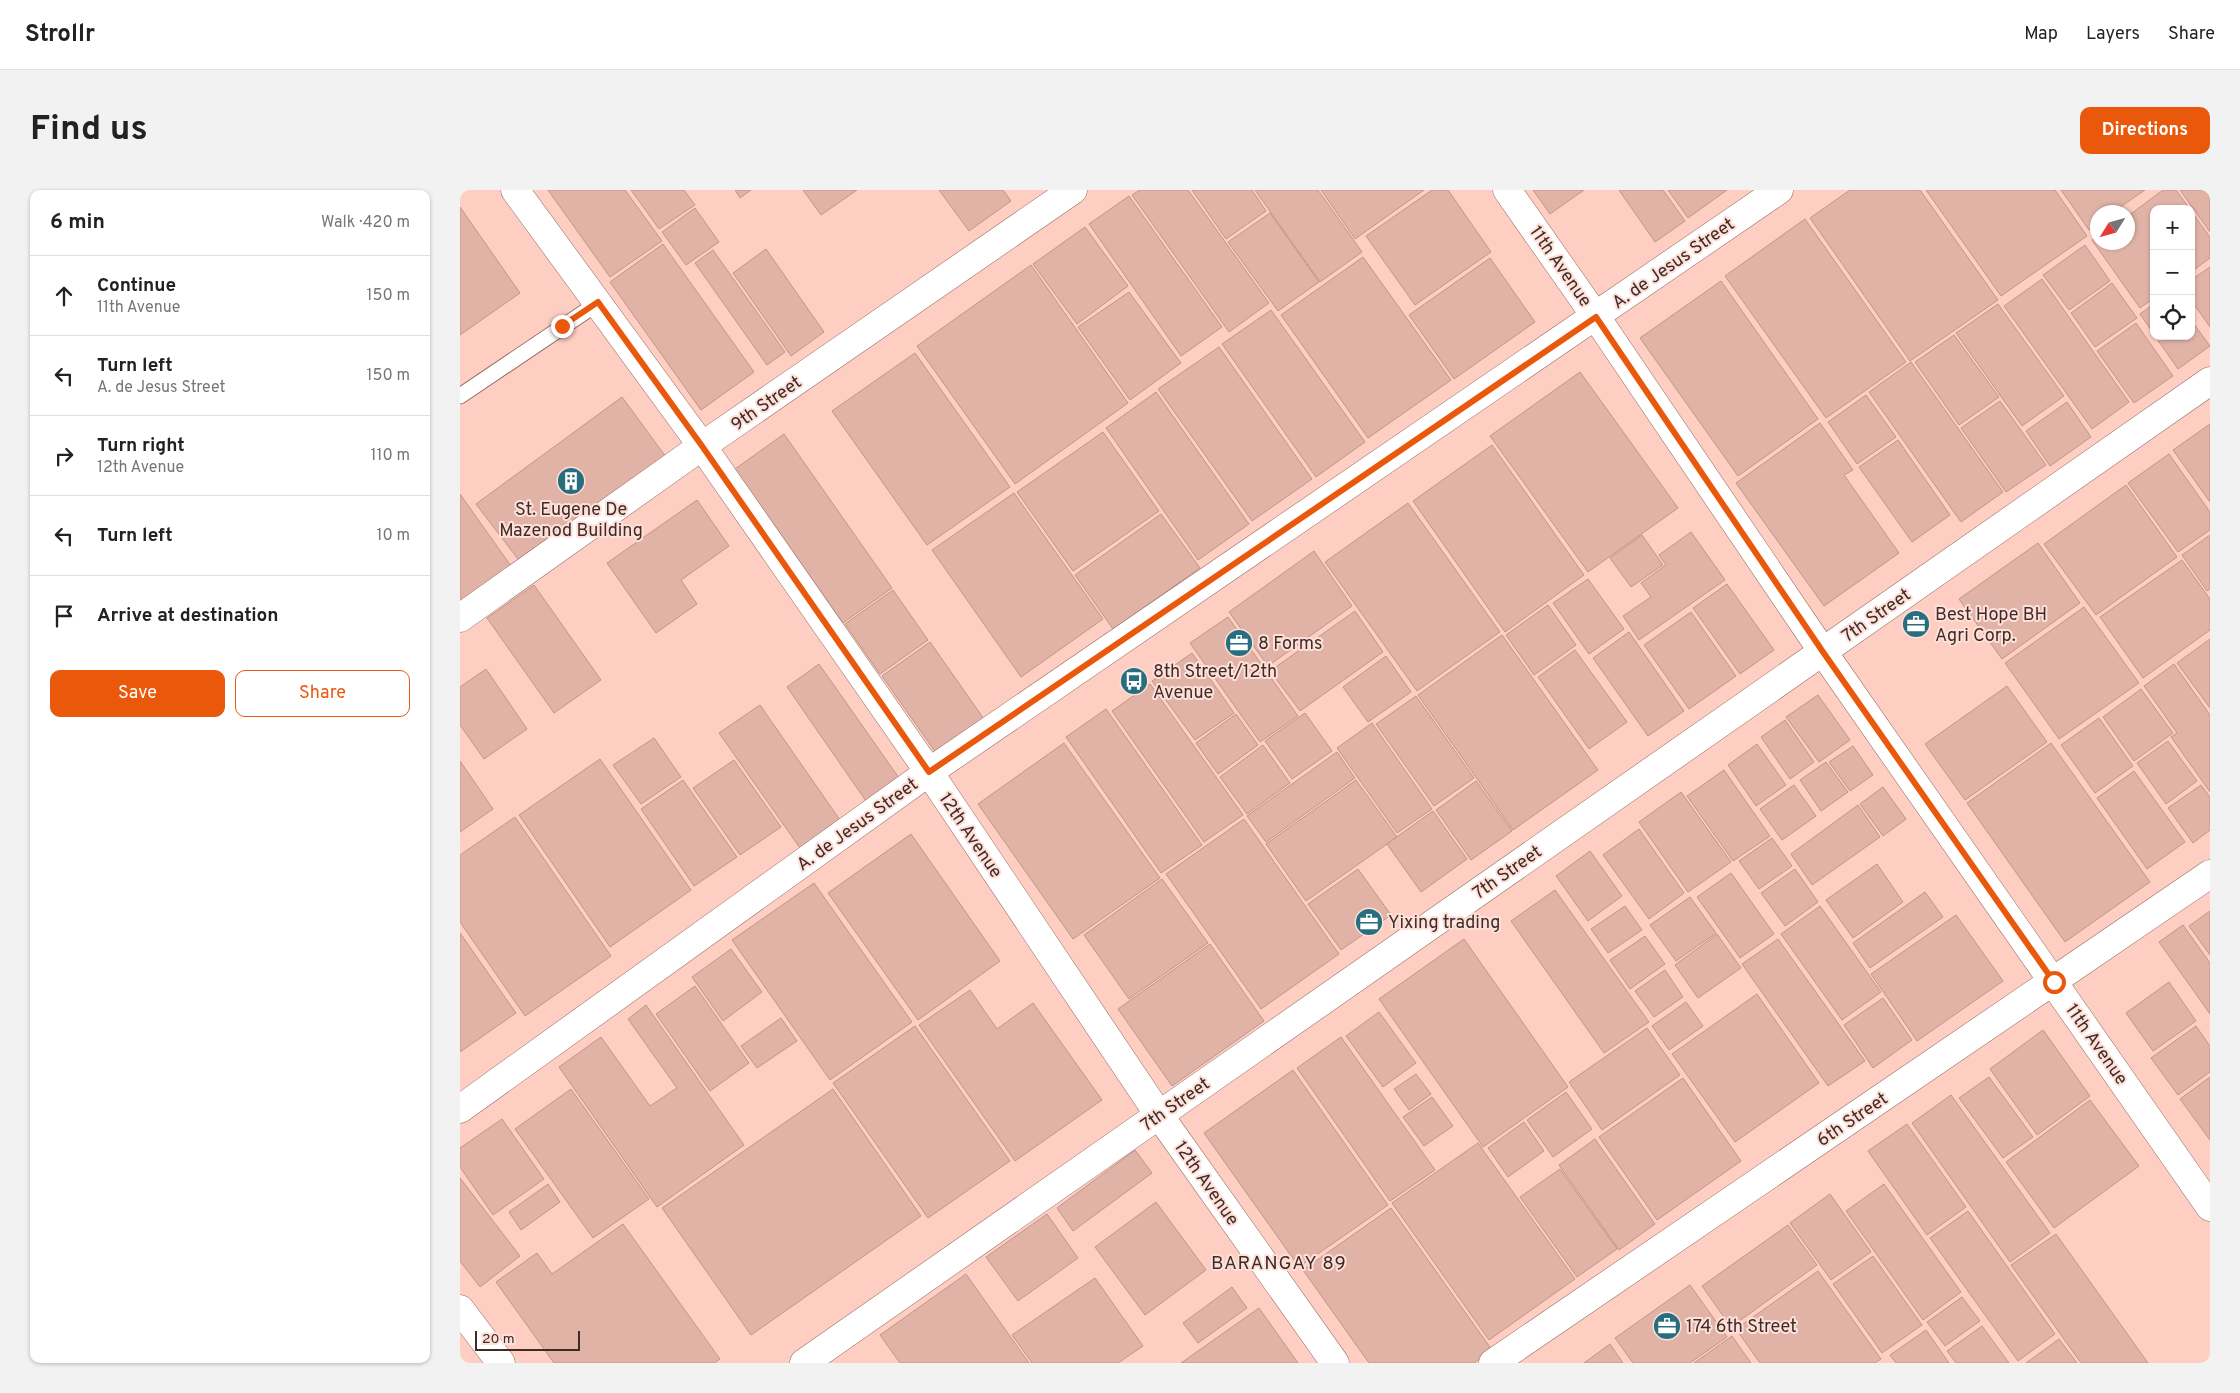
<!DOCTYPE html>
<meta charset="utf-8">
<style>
:root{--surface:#fff;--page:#f2f2f2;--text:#222;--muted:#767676;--line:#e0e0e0;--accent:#ea580c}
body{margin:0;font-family:Overpass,sans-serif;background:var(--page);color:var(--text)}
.controls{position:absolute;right:15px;top:15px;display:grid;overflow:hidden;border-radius:10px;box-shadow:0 1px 4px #0004}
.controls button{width:45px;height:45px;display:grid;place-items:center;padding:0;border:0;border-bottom:1px solid var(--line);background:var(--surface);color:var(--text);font:25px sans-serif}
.compass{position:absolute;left:1630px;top:15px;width:45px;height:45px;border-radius:50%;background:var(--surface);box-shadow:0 1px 4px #0004;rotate:233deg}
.scale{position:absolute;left:15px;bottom:12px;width:105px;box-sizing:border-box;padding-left:5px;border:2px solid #3f2c28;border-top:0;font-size:14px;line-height:18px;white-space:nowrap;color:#3f2c28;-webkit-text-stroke:4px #fee0d9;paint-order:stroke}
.stop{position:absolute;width:15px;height:15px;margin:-11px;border:4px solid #ea580c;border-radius:50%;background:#fff}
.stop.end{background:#ea580c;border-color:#fff;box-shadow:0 1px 5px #0008}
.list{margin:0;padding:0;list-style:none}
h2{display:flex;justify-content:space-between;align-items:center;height:65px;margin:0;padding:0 20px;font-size:21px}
h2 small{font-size:16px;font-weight:400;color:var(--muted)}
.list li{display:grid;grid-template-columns:32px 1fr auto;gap:15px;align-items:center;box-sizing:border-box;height:80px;padding:0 20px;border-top:1px solid var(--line)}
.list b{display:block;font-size:19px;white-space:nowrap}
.list p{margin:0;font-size:16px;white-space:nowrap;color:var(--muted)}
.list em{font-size:16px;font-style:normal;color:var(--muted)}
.actions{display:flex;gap:10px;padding:15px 20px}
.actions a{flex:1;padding:11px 0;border:1px solid var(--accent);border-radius:10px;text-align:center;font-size:18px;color:var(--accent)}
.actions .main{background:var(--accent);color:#fff}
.icon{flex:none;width:28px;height:28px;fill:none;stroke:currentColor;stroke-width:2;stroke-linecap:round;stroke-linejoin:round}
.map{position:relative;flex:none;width:1750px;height:1173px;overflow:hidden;border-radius:10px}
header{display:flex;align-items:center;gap:30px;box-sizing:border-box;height:70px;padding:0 25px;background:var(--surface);border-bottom:1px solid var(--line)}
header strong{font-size:24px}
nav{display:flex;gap:28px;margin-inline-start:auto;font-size:18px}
.intro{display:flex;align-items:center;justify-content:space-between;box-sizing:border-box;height:120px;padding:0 30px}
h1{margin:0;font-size:35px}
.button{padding:12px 22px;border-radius:10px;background:var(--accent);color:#fff;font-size:18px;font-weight:700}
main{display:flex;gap:30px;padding:0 30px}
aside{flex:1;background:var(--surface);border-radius:10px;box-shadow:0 1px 4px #0004}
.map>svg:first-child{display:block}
</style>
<header>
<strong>Strollr</strong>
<nav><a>Map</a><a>Layers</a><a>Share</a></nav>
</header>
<div class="intro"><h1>Find us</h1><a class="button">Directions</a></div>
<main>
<aside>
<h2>6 min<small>Walk · 420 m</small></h2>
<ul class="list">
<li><svg class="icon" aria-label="ahead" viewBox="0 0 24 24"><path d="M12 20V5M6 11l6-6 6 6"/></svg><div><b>Continue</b><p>11th Avenue</p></div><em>150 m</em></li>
<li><svg class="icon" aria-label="left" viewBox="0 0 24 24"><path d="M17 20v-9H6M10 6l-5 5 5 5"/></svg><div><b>Turn left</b><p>A. de Jesus Street</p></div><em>150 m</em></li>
<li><svg class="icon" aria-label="right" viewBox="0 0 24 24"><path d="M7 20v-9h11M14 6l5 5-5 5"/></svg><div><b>Turn right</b><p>12th Avenue</p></div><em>110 m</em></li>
<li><svg class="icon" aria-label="left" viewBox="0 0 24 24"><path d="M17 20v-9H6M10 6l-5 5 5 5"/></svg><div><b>Turn left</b></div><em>10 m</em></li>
<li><svg class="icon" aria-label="arrive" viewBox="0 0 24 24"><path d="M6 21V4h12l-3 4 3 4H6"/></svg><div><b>Arrive at destination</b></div></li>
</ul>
<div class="actions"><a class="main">Save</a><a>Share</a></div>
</aside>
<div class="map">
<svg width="1750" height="1173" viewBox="0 0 1750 1173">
<rect width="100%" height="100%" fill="#fecec2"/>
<g fill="#e1b3a7" stroke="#c29589">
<path d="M88,0H165L202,51L150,87Z"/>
<path d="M171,0H224L235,15L199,39Z"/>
<path d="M275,0H291L280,8Z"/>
<path d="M343,0H397L361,25Z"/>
<path d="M479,0H543L551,11L509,41Z"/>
<path d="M680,0H728L809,113L769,142L672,5Z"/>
<path d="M732,0H792L806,21L766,49Z"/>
<path d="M795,0H858L902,62L860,92Z"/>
<path d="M861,0H964L895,49Z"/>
<path d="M972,0H988L1031,62L955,115L906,46Z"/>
<path d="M1073,0H1124L1090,24Z"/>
<path d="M1159,0H1203L1225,31L1195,52Z"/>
<path d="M1208,0H1267L1228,28Z"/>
<path d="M1390,0H1460L1538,110L1450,171L1350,28Z"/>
<path d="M1466,0H1595L1627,46L1541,106Z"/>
<path d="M1601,0H1685L1653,22H1638V34L1629,40Z"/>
<path d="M1703,0H1716L1730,19H1694V108L1680,118L1632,50L1638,47V52H1668V26Z"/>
<path d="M1720,0H1750V42Z"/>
<path d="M669,6L762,137L721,166L629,34Z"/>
<path d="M0,17L60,103L0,145Z"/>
<path d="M235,18L259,52L226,75L202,42Z"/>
<path d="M1731,21L1750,47V68L1731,82Z"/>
<path d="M810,23L859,92L818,121L768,52Z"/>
<path d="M1345,29L1446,172L1366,228L1265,86Z"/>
<path d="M625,37L668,96L617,134L573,74Z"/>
<path d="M203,54L294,182L241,220L150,92Z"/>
<path d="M1625,55L1650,91L1609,120L1583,85Z"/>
<path d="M306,59L364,142L331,166L273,83Z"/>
<path d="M253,60L325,162L307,175L235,73Z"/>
<path d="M903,67L991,190L908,248L821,125Z"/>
<path d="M1030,68L1075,132L994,189L949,125Z"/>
<path d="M571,75L668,213L555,294L457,156Z"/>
<path d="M1750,77V137L1731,110V90Z"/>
<path d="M1582,89L1669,212L1632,239L1544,116Z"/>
<path d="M1261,91L1358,229L1278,286L1180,148Z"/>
<path d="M1652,93L1677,128L1635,157L1611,123Z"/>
<path d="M669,102L721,173L670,210L618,137Z"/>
<path d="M1538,114L1604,206L1562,236L1496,143Z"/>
<path d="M1694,114V144L1680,124Z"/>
<path d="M811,120L905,252L856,287L762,154Z"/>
<path d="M1731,130L1750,156L1718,179L1695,146H1731Z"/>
<path d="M1676,133L1713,186L1674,213L1637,161Z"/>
<path d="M1494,145L1539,207L1499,235L1455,172Z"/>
<path d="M759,157L852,289L792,331L698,199Z"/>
<path d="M455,163L550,297L467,355L372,221Z"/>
<path d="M1451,172L1543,302L1501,332L1409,202Z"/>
<path d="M1120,182L1218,318L1128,382L1030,246Z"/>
<path d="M696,202L789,334L738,370L646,238Z"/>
<path d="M1406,205L1436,247L1397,274L1368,232Z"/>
<path d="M162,207L206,267L61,373L16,314Z"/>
<path d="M1540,211L1586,275L1546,302L1501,238Z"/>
<path d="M1607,212L1631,247L1590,276L1566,241Z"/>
<path d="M1360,233L1393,280L1384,285L1439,363L1364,416L1276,293Z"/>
<path d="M1750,234V312L1713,260Z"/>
<path d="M643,242L699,321L613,381L557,302Z"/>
<path d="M324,244L432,398L383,433L275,279Z"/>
<path d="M1438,250L1490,325L1452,352L1399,277Z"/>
<path d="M1032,255L1124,385L1045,442L953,311Z"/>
<path d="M1709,264L1750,322V340L1718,362L1668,293Z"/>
<path d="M1666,295L1717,367L1636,425L1584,354Z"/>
<path d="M554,303L643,429L561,487L472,360Z"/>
<path d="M0,304L51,376L0,412Z"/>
<path d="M237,310L269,356L221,390L237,414L196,443L147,373Z"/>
<path d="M948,313L1040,442L957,501L865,372Z"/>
<path d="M701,324L740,378L653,439L615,385Z"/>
<path d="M1231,342L1265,390L1179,450L1163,426L1191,407L1181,393L1206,375L1199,365Z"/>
<path d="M1182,345L1203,375L1171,397L1150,368Z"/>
<path d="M1750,345V399L1747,401L1722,365Z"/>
<path d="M1578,353L1620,413L1542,469L1499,409Z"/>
<path d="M854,361L892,416L808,476L769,422Z"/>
<path d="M1722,370L1750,409V440L1683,488L1640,427Z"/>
<path d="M1128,389L1164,439L1129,464L1093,413Z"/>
<path d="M1267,394L1314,460L1280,484L1233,418Z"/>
<path d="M74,395L141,490L94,523L27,428Z"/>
<path d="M433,400L468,450L420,484L385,434Z"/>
<path d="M1088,415L1116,455L1074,485L1046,445Z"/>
<path d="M1624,417L1679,493L1599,549L1545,473Z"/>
<path d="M895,421L923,462L840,521L810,481Z"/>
<path d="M1231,422L1276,486L1229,519L1184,455Z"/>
<path d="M768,427L838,526L800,552L730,453Z"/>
<path d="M1169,442L1224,521L1188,546L1133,468Z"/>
<path d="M1042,445L1138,580L1053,640L958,505Z"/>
<path d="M1750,449V518L1717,473Z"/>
<path d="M470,452L524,529L476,563L422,486Z"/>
<path d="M1115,460L1167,532L1129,559L1078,487Z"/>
<path d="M732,463L774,523L735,550L692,491Z"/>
<path d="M926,466L951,502L908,532L883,497Z"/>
<path d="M359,474L439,588L406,611L327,497Z"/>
<path d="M1714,474L1750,525V602L1711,547L1717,543L1684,496Z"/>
<path d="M26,479L67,539L24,569L0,535V497Z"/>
<path d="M690,494L783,625L744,652L652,521Z"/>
<path d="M1547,496L1587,552L1505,610L1465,554Z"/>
<path d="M1681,499L1713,543L1674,571L1643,527Z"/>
<path d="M1358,505L1390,550L1359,572L1326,527Z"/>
<path d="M956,506L1014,588L974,616L916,534Z"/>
<path d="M300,515L380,630L340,658L259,543Z"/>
<path d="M646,519L742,655L701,683L606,547Z"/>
<path d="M845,523L872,561L832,589L805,551Z"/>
<path d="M776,524L798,555L758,584L736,553Z"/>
<path d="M1639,528L1673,576L1635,603L1601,555Z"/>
<path d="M1325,530L1354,572L1330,589L1301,547Z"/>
<path d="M912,533L972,619L937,643L877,558Z"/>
<path d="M194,548L221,587L181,614L153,575Z"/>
<path d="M1708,551L1737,591L1706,614L1677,573Z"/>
<path d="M604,553L700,688L613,749L518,614Z"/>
<path d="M1591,553L1690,692L1605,752L1507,613Z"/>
<path d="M1297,554L1326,595L1296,616L1268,575Z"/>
<path d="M803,555L830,593L787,624L760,587Z"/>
<path d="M1393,556L1413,585L1390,601L1369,572Z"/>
<path d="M877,562L895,588L806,652L787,626Z"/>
<path d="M140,569L231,700L150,757L59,625Z"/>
<path d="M274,570L321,637L280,665L233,598Z"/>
<path d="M0,571L33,619L0,642Z"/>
<path d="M1366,572L1388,602L1361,621L1340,590Z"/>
<path d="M1264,580L1310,646L1273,671L1227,606Z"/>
<path d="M1674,581L1725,652L1687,679L1637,608Z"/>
<path d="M223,590L277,667L234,696L181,619Z"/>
<path d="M896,590L937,647L846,711L806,654Z"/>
<path d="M1016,591L1052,641L1011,670L976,620Z"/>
<path d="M1334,595L1356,626L1322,650L1300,619Z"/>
<path d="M1741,595L1750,607V640L1733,653L1708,618Z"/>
<path d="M1423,597L1446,629L1423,646L1400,614Z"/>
<path d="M1221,602L1271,672L1228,702L1179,632Z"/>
<path d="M1398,615L1420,647L1352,695L1331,664Z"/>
<path d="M973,621L1007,669L961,702L927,654Z"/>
<path d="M55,627L151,766L65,826L0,732V665Z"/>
<path d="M784,629L879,764L801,819L706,684Z"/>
<path d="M1179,639L1224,703L1189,729L1143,665Z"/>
<path d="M451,644L540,771L458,830L368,703Z"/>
<path d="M1312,648L1332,676L1299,699L1279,671Z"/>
<path d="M1130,661L1162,706L1128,731L1096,686Z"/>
<path d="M1417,674L1443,712L1393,748L1366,710Z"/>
<path d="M898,679L931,725L881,760L848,714Z"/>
<path d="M1335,679L1358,712L1325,736L1301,703Z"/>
<path d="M1271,683L1314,744L1280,768L1237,707Z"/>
<path d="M702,689L748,753L669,809L624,745Z"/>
<path d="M354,693L452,832L370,890L272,750Z"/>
<path d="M1095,700L1189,832L1144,863L1051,731Z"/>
<path d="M1465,702L1483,727L1410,778L1393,753Z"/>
<path d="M1230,707L1256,743L1216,771L1190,735Z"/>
<path d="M1165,716L1182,740L1148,763L1131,739Z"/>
<path d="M1360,716L1421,802L1382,830L1321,744Z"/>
<path d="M1750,721V765L1729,736Z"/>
<path d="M1496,725L1543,791L1457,851L1411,784Z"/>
<path d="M1723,735L1750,773V824L1699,752Z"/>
<path d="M0,743L56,823L0,862Z"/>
<path d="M1257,744L1281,778L1238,808L1215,775Z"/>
<path d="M1185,746L1205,774L1170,799L1150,770Z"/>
<path d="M1004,749L1108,897L1023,957L919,809Z"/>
<path d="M1318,749L1405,871L1368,896L1282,774Z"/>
<path d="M750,754L804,831L712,896L658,819Z"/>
<path d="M271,759L302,802L263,831L232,787Z"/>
<path d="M1205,780L1223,807L1194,827L1175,801Z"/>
<path d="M1709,792L1736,831L1693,861L1666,823Z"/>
<path d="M235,796L289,873L250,901L196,824Z"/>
<path d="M510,800L537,839L573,813L642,910L555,971L459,835Z"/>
<path d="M1297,804L1359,893L1275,952L1212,864Z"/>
<path d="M1423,808L1452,850L1413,878L1384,835Z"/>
<path d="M1226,812L1243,836L1209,860L1192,836Z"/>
<path d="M186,815L284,955L197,1017L99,877L141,847L190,916L217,898L168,829Z"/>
<path d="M919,822L956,873L923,897L886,846Z"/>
<path d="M321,828L337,851L297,878L281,856Z"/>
<path d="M455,836L550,971L468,1028L373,893Z"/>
<path d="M1736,836L1750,856V882L1718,905L1691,868Z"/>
<path d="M1187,838L1220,885L1142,940L1109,892Z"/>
<path d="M1583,840L1630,906L1577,945L1530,879Z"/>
<path d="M881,847L975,980L930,1011L837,878Z"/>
<path d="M833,880L928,1015L839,1077L744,943Z"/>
<path d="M956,884L971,904L949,920L934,899Z"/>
<path d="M1529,887L1573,947L1543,968L1499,908Z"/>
<path d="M1750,887V950L1720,909Z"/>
<path d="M1223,888L1281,971L1197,1030L1139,947Z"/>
<path d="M111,899L189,1009L133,1048L55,939Z"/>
<path d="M373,899L461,1026L291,1145L202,1018Z"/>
<path d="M1106,902L1132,939L1093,967L1067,930Z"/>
<path d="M1491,905L1590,1043L1550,1072L1452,933Z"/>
<path d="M972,907L993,936L964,956L943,927Z"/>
<path d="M1630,910L1679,976L1594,1038L1546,972Z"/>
<path d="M42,929L84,989L33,1025L0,977V958Z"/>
<path d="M1064,932L1084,961L1048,987L1028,958Z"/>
<path d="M1447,934L1506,1017L1467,1045L1408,961Z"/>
<path d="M1135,949L1195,1034L1159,1060L1099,975Z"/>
<path d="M1018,953L1115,1089L1029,1150L932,1013Z"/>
<path d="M675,960L692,983L613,1041L597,1018Z"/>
<path d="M1100,979L1157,1059L1117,1087L1060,1007Z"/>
<path d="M0,988L60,1066L20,1097L0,1071Z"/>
<path d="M88,994L100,1012L61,1040L49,1022Z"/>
<path d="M1424,994L1501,1102L1463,1130L1386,1021Z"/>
<path d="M1370,1004L1411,1062L1371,1090L1330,1033Z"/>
<path d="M696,1012L746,1080L685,1125L635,1057Z"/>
<path d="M931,1018L1032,1160L1014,1173H909L843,1080Z"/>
<path d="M1508,1021L1595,1144L1558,1171L1470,1048Z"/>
<path d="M587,1024L618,1068L558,1111L526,1067Z"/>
<path d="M163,1034L260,1169L255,1173H94L36,1092L77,1063L92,1084Z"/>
<path d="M1328,1035L1357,1075L1271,1137L1242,1096Z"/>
<path d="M1596,1044L1688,1173H1621L1551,1075Z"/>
<path d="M1413,1066L1462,1135L1422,1163L1373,1094Z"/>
<path d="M1358,1081L1421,1169L1415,1173H1300L1276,1139Z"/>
<path d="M506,1084L569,1173H440L420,1145Z"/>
<path d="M635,1088L683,1156L658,1173H572L552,1145Z"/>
<path d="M1230,1095L1267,1147L1230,1173H1173L1155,1148Z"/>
<path d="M772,1097L787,1118L738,1153L723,1133Z"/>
<path d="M1502,1107L1520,1131L1485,1156L1467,1132Z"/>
<path d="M799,1118L838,1173H721Z"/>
<path d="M1522,1136L1549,1173H1496L1487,1161Z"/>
<path d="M1466,1140L1489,1173H1436L1430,1165Z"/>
<path d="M1272,1146L1291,1173H1234Z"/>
<path d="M1599,1149L1617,1173H1566Z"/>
<path d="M1150,1154L1163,1173H1124Z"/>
</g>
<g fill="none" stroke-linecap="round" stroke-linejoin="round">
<defs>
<path id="service" d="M0,206L138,113"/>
<g id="minor">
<path d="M55,0L242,256L469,582L699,925L875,1173"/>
<path d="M1047,0L1136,127L1363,462L1750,1017"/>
<path d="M0,428L242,256L613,0"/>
<path d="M0,1119L41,1173"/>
<path d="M344,1173L1750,191"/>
<path d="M1033,1173L1750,684"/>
</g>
<path id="secondary" d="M0,919L469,582L1319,0"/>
</defs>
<use href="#service" stroke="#976d62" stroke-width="17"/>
<use href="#minor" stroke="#976d62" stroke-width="29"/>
<use href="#secondary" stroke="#976d62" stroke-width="29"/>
<use href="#service" stroke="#fff" stroke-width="15"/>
<use href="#minor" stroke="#fff" stroke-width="28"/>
<use href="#secondary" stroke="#fff" stroke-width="28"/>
</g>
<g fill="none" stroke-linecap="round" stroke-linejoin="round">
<path stroke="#ea580c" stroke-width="6" d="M102,136L138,112L242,256L469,582L1136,127L1363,462L1594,792"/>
</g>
<defs>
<symbol id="building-disc" viewBox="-11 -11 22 22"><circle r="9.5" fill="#296e7e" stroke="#fee0d9"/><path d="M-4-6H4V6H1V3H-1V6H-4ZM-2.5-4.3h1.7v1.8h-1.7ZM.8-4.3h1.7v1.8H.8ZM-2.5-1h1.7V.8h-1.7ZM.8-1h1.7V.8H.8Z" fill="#fff"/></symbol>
<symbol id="office-disc" viewBox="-11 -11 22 22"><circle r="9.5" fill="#296e7e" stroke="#fee0d9"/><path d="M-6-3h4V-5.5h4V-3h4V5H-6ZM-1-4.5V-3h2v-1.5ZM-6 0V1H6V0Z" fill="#fff"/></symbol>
<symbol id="bus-disc" viewBox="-11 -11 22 22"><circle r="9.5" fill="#296e7e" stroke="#fee0d9"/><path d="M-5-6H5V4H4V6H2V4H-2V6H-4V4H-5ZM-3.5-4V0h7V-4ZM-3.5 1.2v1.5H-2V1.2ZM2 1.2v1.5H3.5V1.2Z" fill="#fff"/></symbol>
</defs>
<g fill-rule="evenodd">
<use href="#building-disc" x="95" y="275" width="32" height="32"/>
<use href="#office-disc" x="1440" y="418" width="32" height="32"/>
<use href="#office-disc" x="763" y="437" width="32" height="32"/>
<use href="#bus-disc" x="658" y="475" width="32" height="32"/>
<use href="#office-disc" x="893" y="716" width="32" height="32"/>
<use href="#office-disc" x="1191" y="1120" width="32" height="32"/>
</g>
<g text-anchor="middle" stroke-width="4" stroke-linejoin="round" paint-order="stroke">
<g font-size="18" fill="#3f2c28" stroke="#fee0d9">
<text transform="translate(1213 73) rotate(-35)" y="6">A. de Jesus Street</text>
<text transform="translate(1101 76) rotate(55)" y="6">11th Avenue</text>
<text transform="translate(306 213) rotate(-35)" y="6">9th Street</text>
<text transform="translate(1416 425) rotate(-35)" y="6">7th Street</text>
<text transform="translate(397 634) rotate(-36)" y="6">A. de Jesus Street</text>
<text transform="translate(511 645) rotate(56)" y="6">12th Avenue</text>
<text transform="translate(1047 682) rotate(-35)" y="6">7th Street</text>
<text transform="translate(1637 854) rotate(55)" y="6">11th Avenue</text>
<text transform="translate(715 914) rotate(-35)" y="6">7th Street</text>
<text transform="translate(1392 929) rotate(-34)" y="6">6th Street</text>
<text transform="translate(747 993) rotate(55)" y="6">12th Avenue</text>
</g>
<g font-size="18" fill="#3f2c28" stroke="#fee0d9" text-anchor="start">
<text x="111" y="325" text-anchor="middle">St. Eugene De<tspan x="111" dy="21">Mazenod Building</tspan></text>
<text x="1475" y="430">Best Hope BH<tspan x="1475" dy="21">Agri Corp.</tspan></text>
<text x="798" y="459">8 Forms</text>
<text x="693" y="487">8th Street/12th<tspan x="693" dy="21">Avenue</tspan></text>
<text x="928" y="738">Yixing trading</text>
<text x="1226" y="1142">174 6th Street</text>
</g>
<g font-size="19" letter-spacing="1" fill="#3f2c28" stroke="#fee0d9">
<text x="819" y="1079">BARANGAY 89</text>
</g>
</g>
</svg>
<div class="controls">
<button>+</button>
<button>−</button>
<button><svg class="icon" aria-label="locate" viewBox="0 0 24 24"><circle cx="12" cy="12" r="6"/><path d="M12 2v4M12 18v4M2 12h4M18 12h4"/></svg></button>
</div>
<svg class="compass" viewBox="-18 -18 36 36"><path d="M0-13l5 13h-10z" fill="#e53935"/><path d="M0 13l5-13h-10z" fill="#767676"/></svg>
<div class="scale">20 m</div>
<div class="stop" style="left:1594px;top:792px"></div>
<div class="stop end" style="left:102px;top:136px"></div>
</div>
</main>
